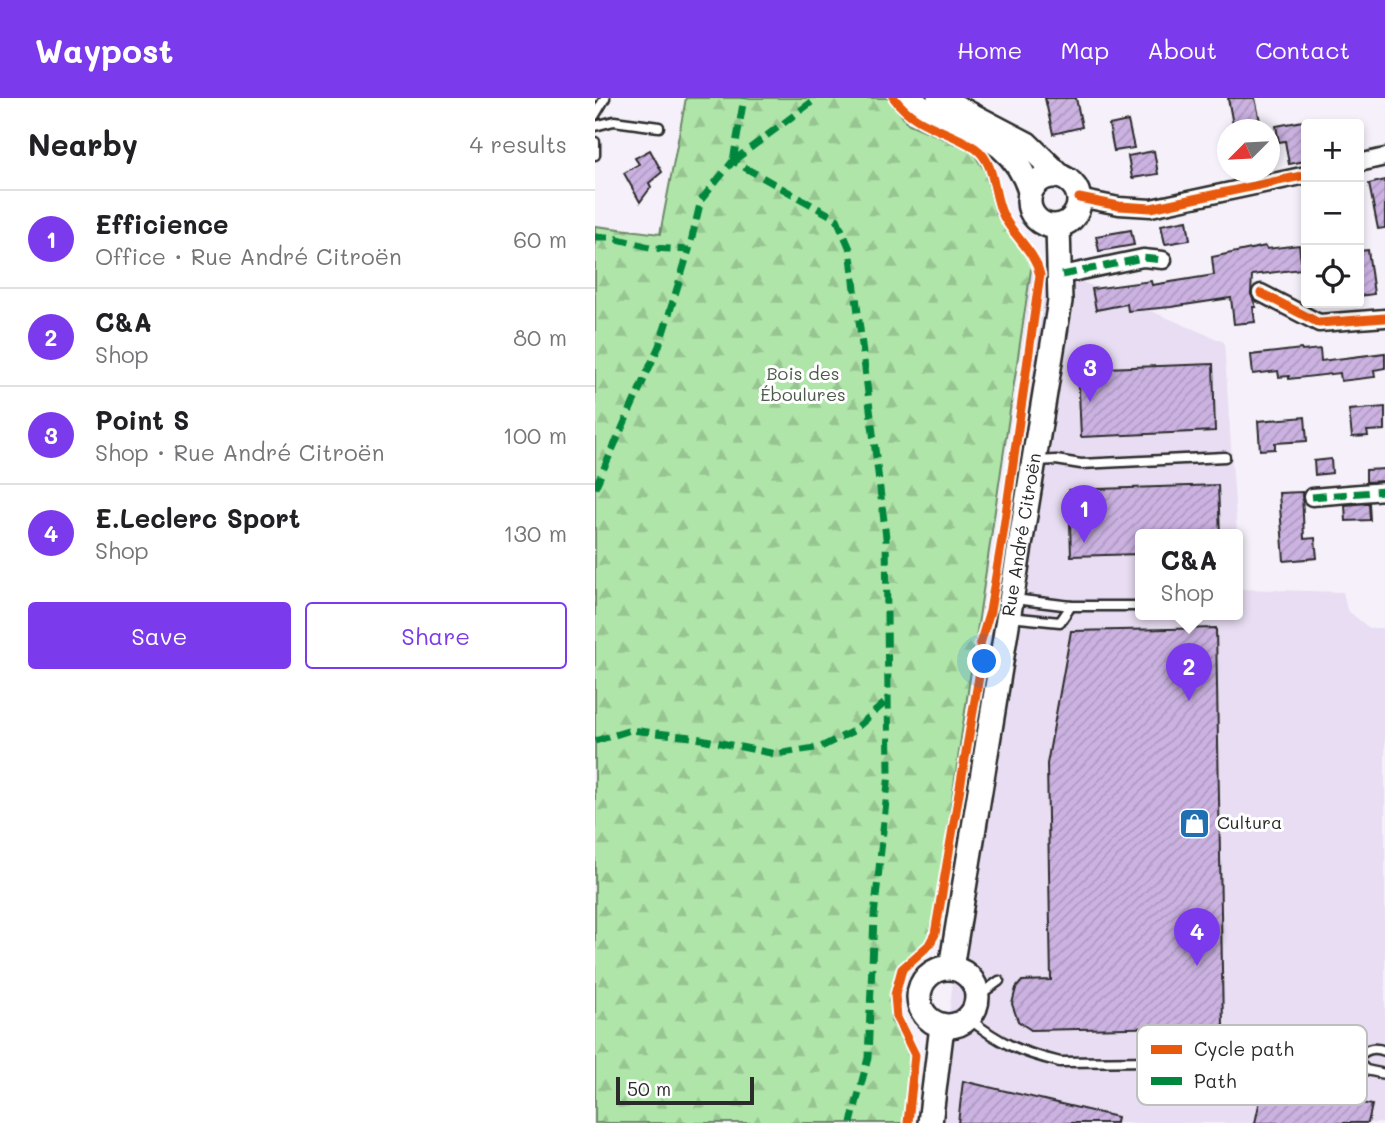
<!DOCTYPE html>
<meta charset="utf-8">
<style>
:root{--surface:#fff;--page:#f6f6f6;--text:#202124;--muted:#757577;--line:#e0e0e0;--accent:#7c3aed}
body{margin:0;font-family:Mali,sans-serif;background:var(--page);color:var(--text)}
.controls{position:absolute;right:21px;top:21px;display:grid;overflow:hidden;border-radius:7px;box-shadow:0 4px 10px #0003}
.controls button{width:63px;height:63px;display:grid;place-items:center;padding:0;border:0;border-bottom:2px solid var(--line);background:var(--surface);color:var(--text);font:35px sans-serif}
.compass{position:absolute;left:622px;top:21px;width:63px;height:63px;border-radius:50%;background:var(--surface);box-shadow:0 4px 10px #0003;rotate:246deg}
.scale{position:absolute;left:21px;bottom:18px;width:138px;box-sizing:border-box;padding-left:7px;border:4px solid #2b2b2b;border-top:0;font-size:19px;line-height:24px;white-space:nowrap;color:#2b2b2b;-webkit-text-stroke:5px #fff;paint-order:stroke}
.you{position:absolute;left:390px;top:564px;width:24px;height:24px;margin:-18px;border:5px solid #fff;border-radius:50%;background:#1a73e8;box-shadow:0 0 0 10px #1a73e833}
.badge{display:grid;place-items:center;width:46px;height:46px;border-radius:50%;background:var(--accent);color:#fff;font-size:23px;font-weight:700}
.pin{position:absolute;translate:-50% -58px;filter:drop-shadow(0 2px 4px #0008)}
.pin::after{content:'';position:absolute;top:37px;width:24px;height:21px;background:inherit;clip-path:polygon(0 0,100% 0,50% 100%)}
.popup{position:absolute;left:540px;top:431px;width:108px;height:91px;box-sizing:border-box;display:grid;place-content:center;border-radius:7px;background:var(--surface);filter:drop-shadow(0 2px 5px #0005);font-size:23px;white-space:nowrap;color:var(--muted)}
.popup b{font-size:26px;color:var(--text)}
.popup::after{content:'';position:absolute;left:50%;top:100%;margin-left:-14px;border:14px solid transparent;border-top-color:var(--surface)}
.list{margin:0;padding:0;list-style:none}
h2{display:flex;justify-content:space-between;align-items:center;height:91px;margin:0;padding:0 28px;font-size:30px}
h2 small{font-size:23px;font-weight:400;color:var(--muted)}
.list li{display:grid;grid-template-columns:46px 1fr auto;gap:21px;align-items:center;box-sizing:border-box;height:98px;padding:0 28px;border-top:2px solid var(--line)}
.list b{display:block;font-size:26px;white-space:nowrap}
.list p{margin:0;font-size:23px;white-space:nowrap;color:var(--muted)}
.list em{font-size:23px;font-style:normal;color:var(--muted)}
.actions{display:flex;gap:14px;padding:21px 28px}
.actions a{flex:1;padding:16px 0;border:2px solid var(--accent);border-radius:7px;text-align:center;font-size:24px;color:var(--accent)}
.actions .main{background:var(--accent);color:#fff}
.icon{flex:none;width:38px;height:38px;fill:none;stroke:currentColor;stroke-width:2;stroke-linecap:round;stroke-linejoin:round}
.map{position:relative;flex:none;width:790px;height:1025px;overflow:hidden}
header{display:flex;align-items:center;gap:42px;box-sizing:border-box;height:98px;padding:0 35px;background:var(--accent);color:#fff}
header strong{font-size:33px}
nav{display:flex;gap:38px;margin-inline-start:auto;font-size:24px}
main{display:flex}
aside{flex:1;background:var(--surface)}
.map>svg:first-child{display:block}
</style>
<header>
<strong>Waypost</strong>
<nav><a>Home</a><a>Map</a><a>About</a><a>Contact</a></nav>
</header>
<main>
<aside>
<h2>Nearby<small>4 results</small></h2>
<ul class="list">
<li><span class="badge">1</span><div><b>Efficience</b><p>Office · Rue André Citroën</p></div><em>60 m</em></li>
<li><span class="badge">2</span><div><b>C&amp;A</b><p>Shop</p></div><em>80 m</em></li>
<li><span class="badge">3</span><div><b>Point S</b><p>Shop · Rue André Citroën</p></div><em>100 m</em></li>
<li><span class="badge">4</span><div><b>E.Leclerc Sport</b><p>Shop</p></div><em>130 m</em></li>
</ul>
<div class="actions"><a class="main">Save</a><a>Share</a></div>
</aside>
<div class="map">
<svg width="790" height="1025" viewBox="0 0 790 1025">
<defs>
<pattern id="forest-firs" width="22" height="20" patternUnits="userSpaceOnUse" patternTransform="scale(1.75)"><rect width="22" height="20" fill="#afe5a8"/><path d="M5 1l3.5 6h-7zM16 11l3.5 6h-7z" fill="#97c591"/></pattern>
<pattern id="building-hatch" width="6" height="6" patternUnits="userSpaceOnUse" patternTransform="scale(1.75)"><rect width="6" height="6" fill="#cbb2e1"/><path d="M-1 1l2-2M0 6l6-6M5 7l2-2" fill="none" stroke="#ae99c1"/></pattern>
</defs>
<rect width="100%" height="100%" fill="#f5f0f9"/>
<filter id="ink" filterUnits="userSpaceOnUse"><feTurbulence type="fractalNoise" baseFrequency=".0143" numOctaves="2"/><feDisplacementMap in="SourceGraphic" scale="14" xChannelSelector="R" yChannelSelector="G"/><feConvolveMatrix kernelMatrix="1 2 1 2 8 2 1 2 1" color-interpolation-filters="sRGB"/></filter>
<g filter="url(#ink)">
<path fill="#e8ddf2" d="M438,155L443,165L629,244L642,437H545V517H643V458L645,491L748,494L752,512L774,530H790V1025H336L344,1008Z"/>
<path fill="url(#forest-firs)" stroke="#6d886a" stroke-width="2" d="M91,0H294L312,25L377,53L390,73L401,117L423,141L437,165L336,841L298,883L296,923L318,953L308,1025H0V128L65,136Z"/>
<g fill="url(#building-hatch)" stroke="#2b2b2b" stroke-width="2">
<path d="M450,0H481L487,29L458,36Z"/>
<path d="M633,0H660L667,32H639Z"/>
<path d="M533,23L539,50L519,53L514,27Z"/>
<path d="M708,23L711,63L694,66L690,43L684,44L681,28Z"/>
<path d="M55,52L67,74L54,85L56,89L45,104L29,75L44,66L40,60Z"/>
<path d="M559,53L563,76L537,80L533,58Z"/>
<path d="M790,82V130L783,131L774,86Z"/>
<path d="M592,122L595,142L570,146L566,127Z"/>
<path d="M536,132L539,147L504,153L501,138Z"/>
<path d="M704,147L707,171L657,177L656,196L661,209H658L660,224L639,226L636,200L576,209L533,213L532,206L501,212L497,191L556,183L557,187L619,177L617,159L671,148L672,151Z"/>
<path d="M773,152L779,196L764,198V153Z"/>
<path d="M706,251L707,253L725,251L726,263L790,255V270L779,272L780,279L746,283L745,275L694,281V278L684,279L683,273L658,276L656,257Z"/>
<path d="M618,266L620,333L486,339L483,271Z"/>
<path d="M790,309V332L772,333L773,338L757,339L754,312Z"/>
<path d="M710,319L712,343L680,345V351L665,352L663,323Z"/>
<path d="M736,361L737,375L720,377L719,363Z"/>
<path d="M790,371V383L771,384V372Z"/>
<path d="M623,387L625,437H545V456L476,458L474,392Z"/>
<path d="M707,394L709,441L720,440L722,460L689,463L684,395Z"/>
<path d="M774,405L775,422L751,423L750,407Z"/>
<path d="M621,530L628,928L436,932L423,923L417,906L421,890L427,883L456,882L452,666L476,533Z"/>
<path d="M368,983L522,1019L521,1025H363Z"/>
<path d="M667,993H709L777,1007L773,1025H660Z"/>
</g>
<g fill="none" stroke-linecap="round" stroke-linejoin="round">
<defs>
<g id="service">
<path d="M0,17L10,0"/>
<path d="M0,28L19,23L64,29"/>
<path d="M0,44V57"/>
<path d="M441,363L461,362L486,366L630,359"/>
<path d="M419,501L476,508H545"/>
<path d="M414,519L465,524L476,508"/>
<path d="M383,898L404,883"/>
<path d="M373,920C406,946 425,954 465,964L760,961C770,952 777,948 790,953"/>
<path d="M760,961L771,972L790,976"/>
</g>
<g id="minor">
<path d="M764,65L790,59"/>
<path d="M484,100L524,108L556,110L711,77"/>
<path d="M467,177L548,160L568,162"/>
<path d="M666,195L724,225L790,220"/>
<path d="M717,399L790,393"/>
</g>
<g id="secondary">
<path d="M316,0C326,13 342,18 358,24C395,36 423,55 435,93"/>
<path d="M344,0L432,46L465,78"/>
<circle cx="459" cy="103" r="25"/>
<circle cx="353" cy="899" r="29"/>
<path id="s1" d="M356,870L465,203L463,128"/>
<path d="M335,1025L347,928"/>
</g>
</defs>
<use href="#service" stroke="#2b2b2b" stroke-width="13"/>
<use href="#minor" stroke="#2b2b2b" stroke-width="21"/>
<use href="#secondary" stroke="#2b2b2b" stroke-width="28"/>
<use href="#service" stroke="#fff" stroke-width="8"/>
<use href="#minor" stroke="#fff" stroke-width="16"/>
<use href="#secondary" stroke="#fff" stroke-width="23"/>
<g stroke="#00873e" stroke-width="7" stroke-dasharray="14 7" stroke-linecap="butt">
<path d="M138,63L222,0"/>
<path d="M138,63L149,0"/>
<path d="M0,139H15L58,150L94,152L106,102L138,63L242,121L255,151L291,439L294,675L279,819L273,960L256,1025"/>
<path d="M467,177L548,160L568,162"/>
<path d="M0,390L64,248L94,152"/>
<path d="M717,399L790,393"/>
<path d="M0,643L36,632L96,639L181,656L226,649L258,633L293,602"/>
</g>
<defs>
<g id="cycleway">
<path d="M299,0C321,30 352,31 380,50C402,65 397,98 409,119C420,140 439,152 445,177L408,436L395,513L385,546L387,561L340,836L334,847L307,871L300,897L302,920L320,957L313,1025"/>
<path d="M484,100L524,108L556,110L711,77"/>
<path d="M666,195L724,225L790,220"/>
</g>
</defs>
<use href="#cycleway" stroke="#fff" stroke-width="13"/>
<use href="#cycleway" stroke="#e8590c" stroke-width="9"/>
</g>
</g>
<defs>
<symbol id="shop-square" viewBox="-11 -11 22 22"><rect x="-9" y="-9" width="18" height="18" rx="4" fill="#1f6fb2" stroke="#fff"/><path d="M-5-2.5h2.3a2.7 3.5 0 0 1 5.4 0H5L5.5 6h-11ZM-1.5-2.5h3a1.5 2.3 0 0 0-3 0Z" fill="#fff"/></symbol>
</defs>
<g fill-rule="evenodd">
<use href="#shop-square" x="582" y="708" width="35" height="35"/>
</g>
<g text-anchor="middle" stroke-width="6" stroke-linejoin="round" paint-order="stroke">
<g font-size="18" fill="#4c5a4a" stroke="#fff">
<text x="208" y="282">Bois des<tspan x="208" dy="21">Éboulures</tspan></text>
</g>
<g font-size="18" fill="#2b2b2b" stroke="#fff">
<text dy="6" stroke="none"><textPath href="#s1" startOffset="439">Rue André Citroën</textPath></text>
</g>
<g font-size="18" fill="#2b2b2b" stroke="#fff" text-anchor="start">
<text x="622" y="731">Cultura</text>
</g>
</g>
<rect x="542" y="927" width="230" height="80" rx="10" fill="#fff" stroke="#bfbfbf" stroke-width="2"/>
<rect x="556" y="947" width="31" height="9" fill="#e8590c"/>
<rect x="556" y="979" width="31" height="8" fill="#00873e"/>
<g font-size="19" fill="#2b2b2b">
<text x="599" y="958">Cycle path</text>
<text x="599" y="990">Path</text>
</g>
</svg>
<div class="controls">
<button>+</button>
<button>−</button>
<button><svg class="icon" aria-label="locate" viewBox="0 0 24 24"><circle cx="12" cy="12" r="6"/><path d="M12 2v4M12 18v4M2 12h4M18 12h4"/></svg></button>
</div>
<svg class="compass" viewBox="-18 -18 36 36"><path d="M0-13l5 13h-10z" fill="#e53935"/><path d="M0 13l5-13h-10z" fill="#757577"/></svg>
<div class="scale">50 m</div>
<div class="you"></div>
<div class="pin badge" style="left:489px;top:445px">1</div>
<div class="pin badge" style="left:594px;top:603px">2</div>
<div class="popup"><b>C&amp;A</b>Shop</div>
<div class="pin badge" style="left:495px;top:304px">3</div>
<div class="pin badge" style="left:602px;top:868px">4</div>
</div>
</main>
